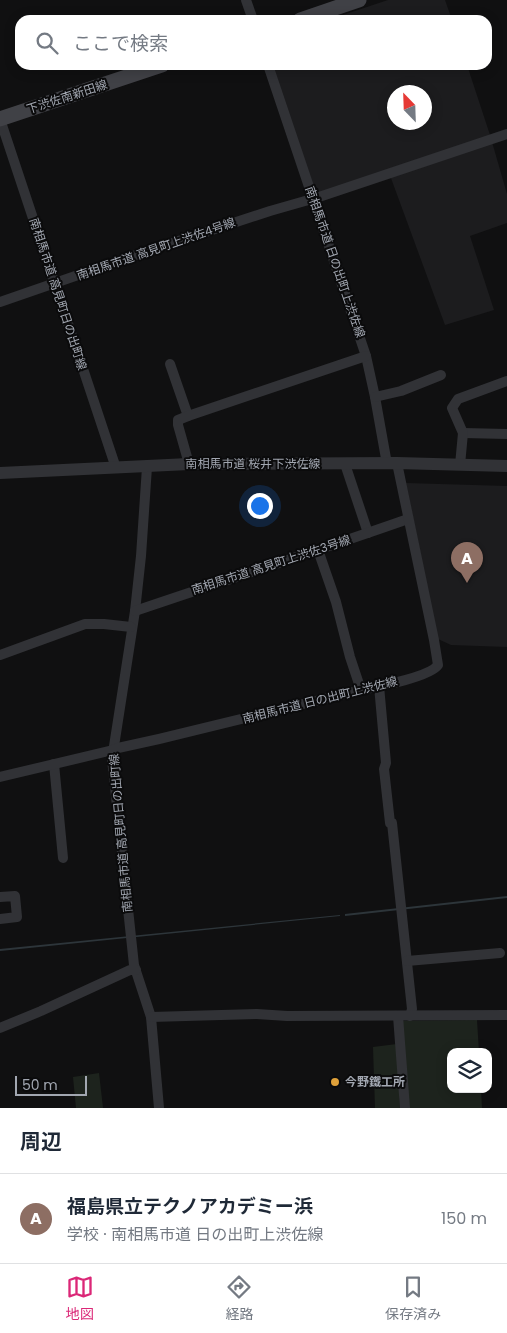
<!DOCTYPE html>
<html lang="ja">
<meta charset="utf-8">
<style>
:root{--surface:#fff;--page:#f6f6f7;--text:#1f2937;--muted:#747a83;--line:#e0e1e3;--accent:#db2777}
body{margin:0;font-family:Poppins,"Noto Sans JP",sans-serif;background:var(--page);color:var(--text)}
.controls{position:absolute;right:15px;bottom:15px;display:grid;overflow:hidden;border-radius:10px;box-shadow:0 2px 12px #0003}
.controls button{width:45px;height:45px;display:grid;place-items:center;padding:0;border:0;border-bottom:1px solid var(--line);background:var(--surface);color:var(--text);font:25px sans-serif}
.compass{position:absolute;left:387px;top:85px;width:45px;height:45px;border-radius:50%;background:var(--surface);box-shadow:0 2px 12px #0003;rotate:337deg}
.scale{position:absolute;left:15px;bottom:12px;width:72px;box-sizing:border-box;padding-left:5px;border:2px solid #a2a7b1;border-top:0;font-size:14px;line-height:18px;white-space:nowrap;color:#a2a7b1;-webkit-text-stroke:4px #0b0b0c;paint-order:stroke}
.you{position:absolute;left:259px;top:505px;width:18px;height:18px;margin:-12px;border:4px solid #fff;border-radius:50%;background:#1a73e8;box-shadow:0 0 0 8px #1a73e833}
.badge{display:grid;place-items:center;width:32px;height:32px;border-radius:50%;background:var(--accent);color:#fff;font-size:16px;font-weight:700}
.pin{position:absolute;translate:-50% -41px;filter:drop-shadow(0 1px 2px #0008)}
.pin::after{content:'';position:absolute;top:26px;width:18px;height:15px;background:inherit;clip-path:polygon(0 0,100% 0,50% 100%)}
.list{margin:0;padding:0;list-style:none}
h2{display:flex;justify-content:space-between;align-items:center;height:65px;margin:0;padding:0 20px;font-size:21px}
h2 small{font-size:16px;font-weight:400;color:var(--muted)}
.list li{display:grid;grid-template-columns:32px 1fr auto;gap:15px;align-items:center;box-sizing:border-box;height:90px;padding:0 20px;border-top:1px solid var(--line)}
.list b{display:block;font-size:19px;white-space:nowrap}
.list p{margin:0;font-size:16px;white-space:nowrap;color:var(--muted)}
.list em{font-size:16px;font-style:normal;color:var(--muted)}
.icon{flex:none;width:28px;height:28px;fill:none;stroke:currentColor;stroke-width:2;stroke-linecap:round;stroke-linejoin:round}
.map{position:relative;flex:none;width:507px;height:1108px;overflow:hidden}
.search{position:absolute;background:var(--surface);box-shadow:0 2px 12px #0003;left:15px;right:15px;top:15px;height:55px;display:flex;align-items:center;gap:12px;box-sizing:border-box;padding:0 18px;border-radius:15px;color:var(--muted);font-size:19px}
.sheet{height:155px;background:var(--surface)}
nav{display:flex;justify-content:space-around;align-items:center;box-sizing:border-box;height:70px;border-top:1px solid var(--line);background:var(--surface);font-size:14px;color:var(--muted)}
nav a{display:grid;justify-items:center;gap:2px}
nav .on{color:var(--accent)}
.map>svg:first-child{display:block}
</style>
<div class="map">
<svg width="507" height="1108" viewBox="0 0 507 1108">
<rect width="100%" height="100%" fill="#101011"/>
<g fill="#1c1c1e" fill-rule="evenodd">
<path d="M388,0H445L452,20H328Z"/>
<path d="M271,65H467L490,135L507,194V223L470,236L494,310L445,325L388,170L316,194ZM394,92H424V122H394Z"/>
<path d="M406,483L507,486V647L451,645L438,639Z"/>
</g>
<g fill="#1d231d">
<path d="M477,1020L479,1052H451V1089H481L482,1108H407L401,1021Z"/>
<path d="M397,1044L400,1108H375L373,1047Z"/>
<path d="M99,1073L103,1108H76L73,1077Z"/>
</g>
<g fill="#2d353a">
<path d="M507,896V898L345,916V914Z"/>
<path d="M340,915V916L0,951V949Z"/>
</g>
<g fill="none" stroke-linecap="round" stroke-linejoin="round">
<g stroke="#313236" stroke-width="10">
<path d="M246,0L253,20"/>
<path d="M268,65L366,356L375,397L387,464"/>
<path d="M0,119L116,468"/>
<path d="M0,302L133,256L270,211L319,197L507,134"/>
<path d="M170,364L188,416"/>
<path d="M375,397L401,391L441,375"/>
<path d="M463,433L507,434"/>
<path d="M189,464L178,425V420L188,416L366,356"/>
<path d="M345,464L368,533"/>
<path d="M460,465L463,433L452,408L458,399L507,381"/>
<path d="M147,467L141,556L135,611L112,759L134,965L151,1017L159,1108"/>
<path d="M318,550L336,602L350,657L361,690"/>
<path d="M135,611C226,580 317,551 408,519"/>
<path d="M0,655L85,624H104L131,627"/>
<path d="M379,686L386,763L384,769L390,823H392L412,1009L410,1016"/>
<path d="M54,764L63,858"/>
<path d="M0,777L113,750L118,748L159,739L361,690C376,687 430,677 438,665L434,640L397,463"/>
<path d="M0,897L15,896L17,917L0,919"/>
<path d="M407,961L500,953"/>
<path d="M398,1016L405,1108"/>
<path d="M151,1017L257,1014L287,1016L507,1015"/>
<path d="M0,1028L41,1011L130,970H136"/>
</g>
<path stroke="#313236" stroke-width="12" d="M0,473L189,464L397,463L507,466"/>
<g stroke="#404146" stroke-width="15">
<path d="M300,20L359,0"/>
<path d="M0,119L162,65"/>
</g>
</g>
<circle fill="#dfa13a" stroke="#0b0b0c" stroke-width="2" cx="335" cy="1082" r="5"/>
<g text-anchor="middle" stroke-width="4" stroke-linejoin="round" paint-order="stroke">
<g font-size="12" fill="#a2a7b1" stroke="#0b0b0c">
<text transform="translate(67 97) rotate(-18)" y="4">下渋佐南新田線</text>
<text transform="translate(156 249) rotate(-19)" y="4">南相馬市道 高見町上渋佐4号線</text>
<text transform="translate(335 262) rotate(71)" y="4">南相馬市道 日の出町上渋佐線</text>
<text transform="translate(58 294) rotate(72)" y="4">南相馬市道 高見町日の出町線</text>
<text x="253" y="468">南相馬市道 桜井下渋佐線</text>
<text transform="translate(271 565) rotate(-18)" y="4">南相馬市道 高見町上渋佐3号線</text>
<text transform="translate(320 700) rotate(-14)" y="4">南相馬市道 日の出町上渋佐線</text>
<text transform="translate(121 833) rotate(-95)" y="4">南相馬市道 高見町日の出町線</text>
</g>
<g font-size="12" font-weight="bold" fill="#a2a7b1" stroke="#0b0b0c" text-anchor="start">
<text x="345" y="1086">今野鐵工所</text>
</g>
</g>
</svg>
<div class="controls">
<button><svg class="icon" aria-label="layers" viewBox="0 0 24 24"><path d="M12 4l9 5-9 5-9-5zM3 14l9 5 9-5"/></svg></button>
</div>
<svg class="compass" viewBox="-18 -18 36 36"><path d="M0-13l5 13h-10z" fill="#e53935"/><path d="M0 13l5-13h-10z" fill="#747a83"/></svg>
<div class="scale">50 m</div>
<div class="you"></div>
<div class="pin badge" style="left:467px;top:583px;background:#8d6e63">A</div>
<div class="search"><svg class="icon" aria-label="search" viewBox="0 0 24 24"><circle cx="10" cy="10" r="6"/><path d="M15 15l6 6"/></svg>ここで検索</div>
</div>
<section class="sheet">
<h2>周辺<small></small></h2>
<ul class="list">
<li><span class="badge" style="background:#8d6e63">A</span><div><b>福島県立テクノアカデミー浜</b><p>学校 · 南相馬市道 日の出町上渋佐線</p></div><em>150 m</em></li>
</ul>
</section>
<nav>
<a class="on"><svg class="icon" aria-label="map" viewBox="0 0 24 24"><path d="M3 6l6-2 6 2 6-2v14l-6 2-6-2-6 2zM9 4v14M15 6v14"/></svg>地図</a>
<a><svg class="icon" aria-label="directions" viewBox="0 0 24 24"><path d="M12 3l9 9-9 9-9-9zM9 14v-3h6M13 9l2 2-2 2"/></svg>経路</a>
<a><svg class="icon" aria-label="saved" viewBox="0 0 24 24"><path d="M7 4h10v16l-5-4-5 4z"/></svg>保存済み</a>
</nav>
